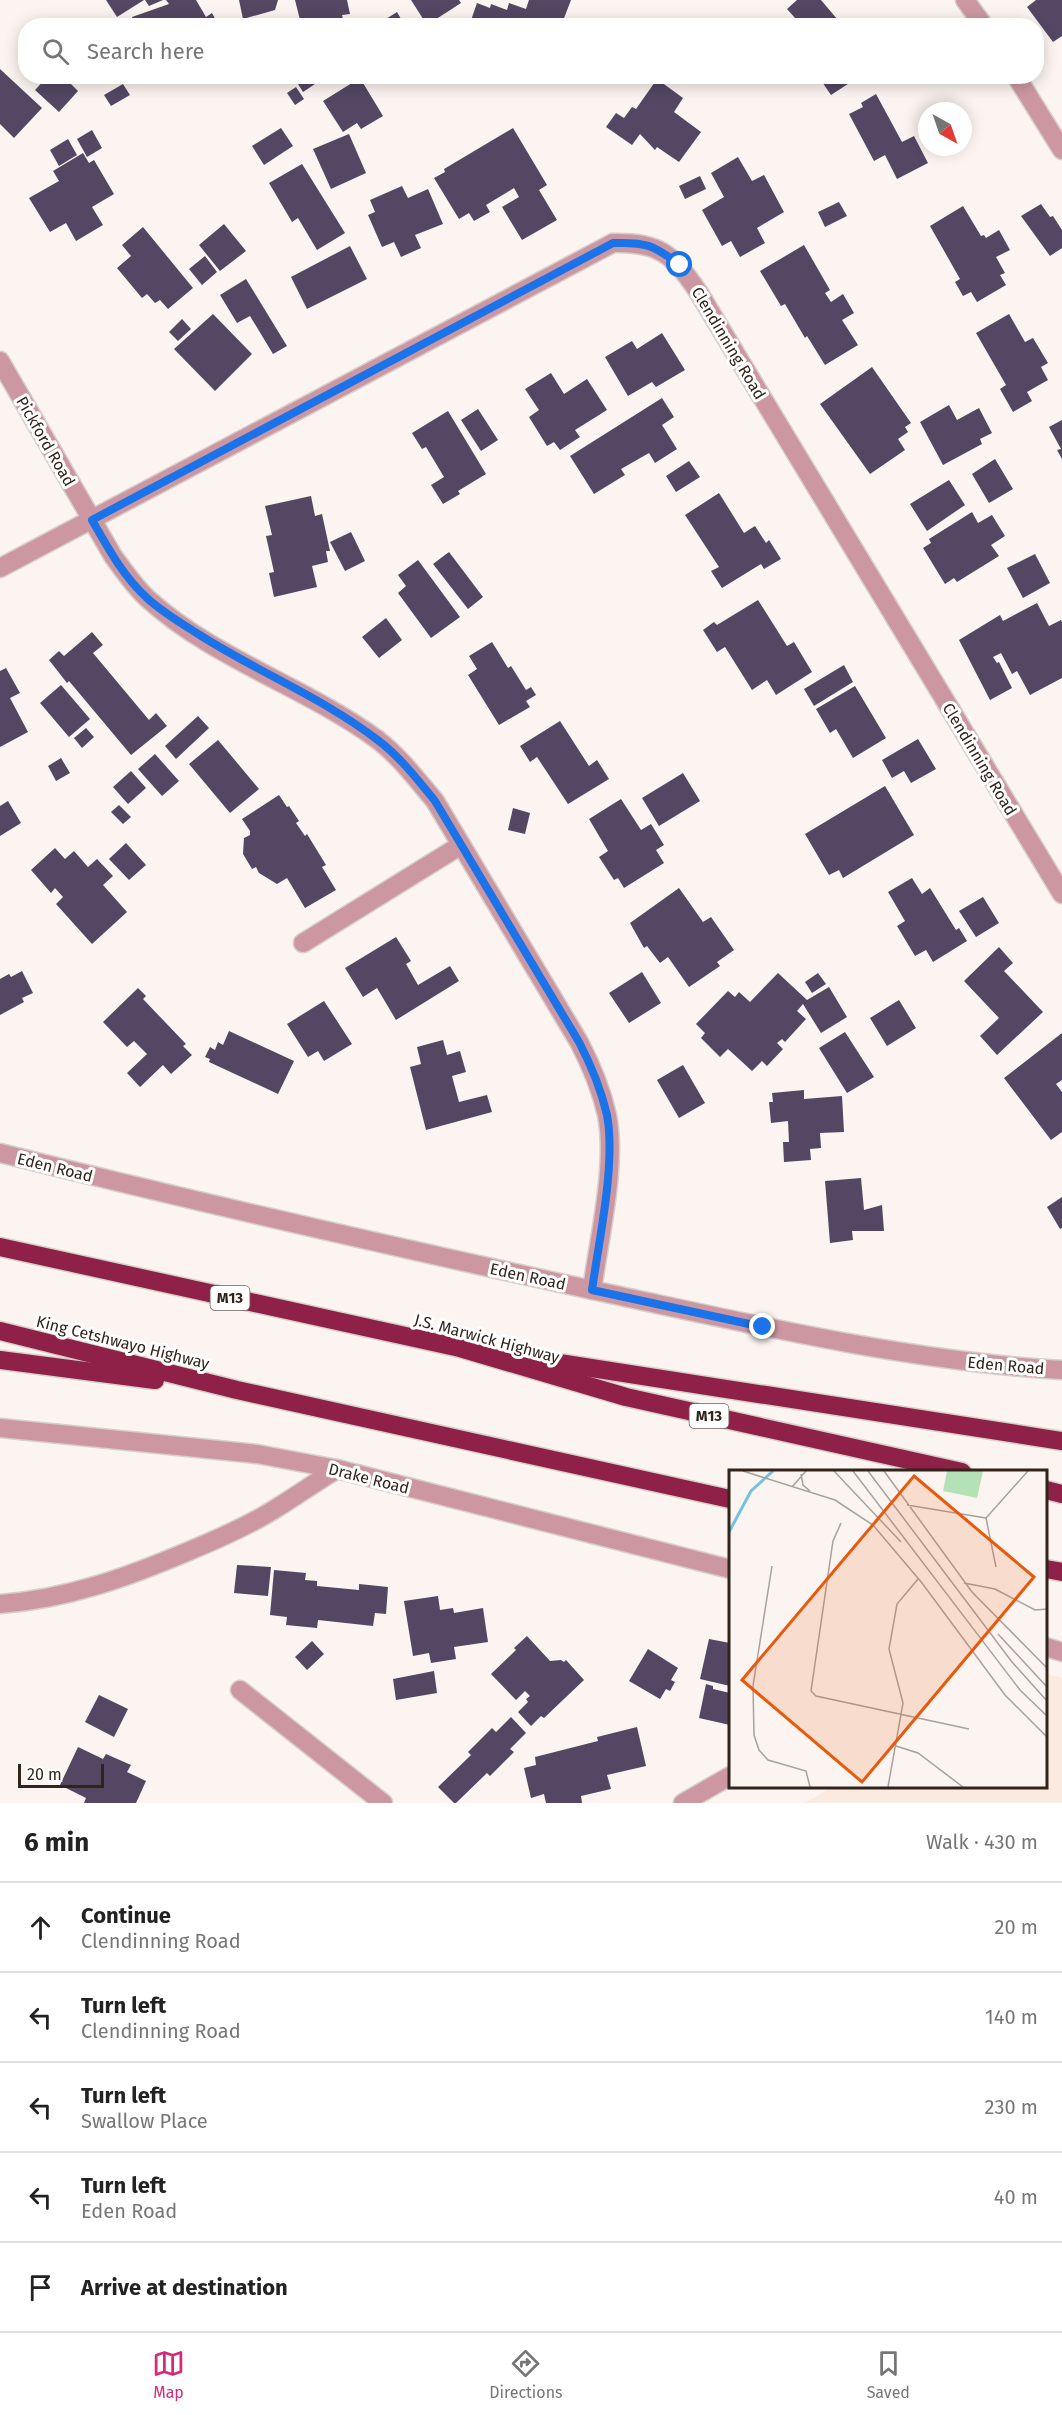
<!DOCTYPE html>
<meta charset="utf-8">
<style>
:root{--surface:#fff;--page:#f6f6f6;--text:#222;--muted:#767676;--line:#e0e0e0;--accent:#db2777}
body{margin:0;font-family:"Fira Sans",sans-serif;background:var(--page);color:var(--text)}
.compass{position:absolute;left:918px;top:102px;width:54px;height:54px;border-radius:50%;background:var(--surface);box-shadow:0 3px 15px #0003;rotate:140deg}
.scale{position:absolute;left:18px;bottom:15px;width:86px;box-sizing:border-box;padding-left:6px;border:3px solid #30241b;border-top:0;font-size:16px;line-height:21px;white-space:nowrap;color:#30241b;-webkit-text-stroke:4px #fff;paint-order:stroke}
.stop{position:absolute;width:18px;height:18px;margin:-14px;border:4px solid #1a73e8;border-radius:50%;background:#fff}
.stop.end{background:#1a73e8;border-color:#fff;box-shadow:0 2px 6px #0008}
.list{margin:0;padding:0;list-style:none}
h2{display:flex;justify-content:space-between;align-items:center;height:78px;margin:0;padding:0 24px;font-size:26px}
h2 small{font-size:20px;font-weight:400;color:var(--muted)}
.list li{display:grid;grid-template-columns:39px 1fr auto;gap:18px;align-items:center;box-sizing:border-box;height:90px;padding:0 24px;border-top:2px solid var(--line)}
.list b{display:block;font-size:22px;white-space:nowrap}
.list p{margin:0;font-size:20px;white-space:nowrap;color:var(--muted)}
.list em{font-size:20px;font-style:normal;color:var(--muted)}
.icon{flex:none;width:33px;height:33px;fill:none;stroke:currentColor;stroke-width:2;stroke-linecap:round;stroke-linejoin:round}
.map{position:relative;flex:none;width:1062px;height:1803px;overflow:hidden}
.search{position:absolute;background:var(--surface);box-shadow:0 3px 15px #0003;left:18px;right:18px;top:18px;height:66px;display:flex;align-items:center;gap:15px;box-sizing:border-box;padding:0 21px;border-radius:24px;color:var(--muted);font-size:22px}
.sheet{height:528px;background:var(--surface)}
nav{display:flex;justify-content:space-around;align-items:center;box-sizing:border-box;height:84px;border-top:2px solid var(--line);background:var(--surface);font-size:16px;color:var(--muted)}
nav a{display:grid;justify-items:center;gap:3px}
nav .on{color:var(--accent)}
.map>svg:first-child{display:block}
</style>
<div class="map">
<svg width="1062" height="1803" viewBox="0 0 1062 1803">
<rect width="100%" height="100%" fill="#fbf4f0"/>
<path fill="#faeadf" d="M1046,1674L1062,1678V1803H805L832,1787L1046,1786Z"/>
<g fill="#534763">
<path d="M106,0H144L117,17Z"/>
<path d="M145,0H163L149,6Z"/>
<path d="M166,0H196L206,17L212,13L219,26H134L132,17L169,4Z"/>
<path d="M239,0H278L275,10L243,19Z"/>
<path d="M295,0H347L350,14L342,15L343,19L324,24L323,19L301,24Z"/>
<path d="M411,0H459L461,3L427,25Z"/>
<path d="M529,0H571L561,26H469L477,3L490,8L491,4L507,10L509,3L526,9Z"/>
<path d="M797,0H821L843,26H787L795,18L787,9Z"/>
<path d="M1036,0H1062V36L1053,42L1027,7Z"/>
<path d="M397,12L405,26H375Z"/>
<path d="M0,69L42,108L14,138L0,124Z"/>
<path d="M48,76H63L78,91L59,112L35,90Z"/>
<path d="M293,76H327L303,92Z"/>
<path d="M818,76H852L854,80L831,95Z"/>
<path d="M360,78L383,116L361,129L357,123L343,132L323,101Z"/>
<path d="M657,79L683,98L674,112L701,132L679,162L657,147L655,150L640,134L632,145L606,127L616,113L624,118L632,107L636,109Z"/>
<path d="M123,84L130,95L111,106L104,95Z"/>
<path d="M296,87L304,99L295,105L287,93Z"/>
<path d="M876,94L902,142L914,136L928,163L897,179L885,155L874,161L849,114L863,107L861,103Z"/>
<path d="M281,128L293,146L264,165L252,146Z"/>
<path d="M513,128L547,185L539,190L557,220L522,240L502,207L519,197L514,188L486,205L490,212L474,221L469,213L459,219L434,178L445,172L444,169Z"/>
<path d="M92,130L102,148L87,157L77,139Z"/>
<path d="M349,134L366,173L331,189L313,149Z"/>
<path d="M68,139L77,155L59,166L50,150Z"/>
<path d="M83,153L89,163L94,160L114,194L92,207L103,225L76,241L66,223L50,232L29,198L59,181L53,171Z"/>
<path d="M738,157L752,181L764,175L784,212L757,228L765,243L740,257L731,241L722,246L702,210L724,197L711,173Z"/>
<path d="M302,164L345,233L317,250L298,218L292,222L269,183Z"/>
<path d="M700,176L706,189L685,199L679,186Z"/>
<path d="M402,186L408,198L428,189L443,224L415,235L421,248L401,257L394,242L382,247L368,215L375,212L370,200Z"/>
<path d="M839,202L847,216L825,227L818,212Z"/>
<path d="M1041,204L1050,217L1053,216L1062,230V248L1050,256L1021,216Z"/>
<path d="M963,206L981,236L984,235L986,238L999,230L1010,250L996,257L1005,273L1000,275L1006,285L977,302L971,292L963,296L955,282L960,279L930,226Z"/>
<path d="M224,224L246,251L220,271L199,245Z"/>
<path d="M143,227L193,288L168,309L160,300L155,303L147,294L142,298L117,268L131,256L122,245Z"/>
<path d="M804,245L830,290L825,293L831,302L843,294L854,313L842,320L858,345L825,365L807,336L805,338L785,304L781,306L760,271Z"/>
<path d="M350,246L367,279L307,309L291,277Z"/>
<path d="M205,256L217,272L202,285L189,269Z"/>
<path d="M246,279L287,346L273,354L250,316L237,323L220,295Z"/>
<path d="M213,314L252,354L215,391L174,349Z"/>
<path d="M1009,314L1025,342L1033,338L1048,363L1041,367L1048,380L1027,392L1032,401L1013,412L1000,389L1006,385L976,333Z"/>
<path d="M182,319L191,329L178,341L169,332Z"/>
<path d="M662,333L685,370L656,387L652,382L628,396L605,357L632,341L637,349Z"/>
<path d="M872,367L911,423L905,427L908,432L898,439L905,450L870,474L820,404Z"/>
<path d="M551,373L564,394L587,379L607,410L575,430L580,437L560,450L554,442L547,446L529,417L539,410L525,389Z"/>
<path d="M662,398L674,417L662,425L677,449L655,463L649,453L621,469L625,475L594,494L570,456Z"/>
<path d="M949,405L957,420L979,408L992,433L980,439L982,444L943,465L920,422Z"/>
<path d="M478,409L498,440L481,451L461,420Z"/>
<path d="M448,411L486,474L458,491L460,494L443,504L431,485L444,477L426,447L422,449L412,433Z"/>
<path d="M1062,420V459L1057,450L1061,449L1049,427Z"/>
<path d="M995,459L1013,489L989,503L972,474Z"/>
<path d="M689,461L700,477L676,492L666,476Z"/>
<path d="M949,480L965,505L927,531L910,504Z"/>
<path d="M719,493L744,533L755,526L766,543L769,540L781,559L764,569L761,564L722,588L711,571L719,567L685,515Z"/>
<path d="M311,496L315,516L322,514L330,551H326L328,562L312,566L317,587L274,597L269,573L274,572L266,536L272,535L265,506Z"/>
<path d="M972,512L978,523L992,515L1005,536L991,545L999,556L957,582L954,578L945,584L923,548L931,543L929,539Z"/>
<path d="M351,532L365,561L345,571L330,542Z"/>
<path d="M449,552L483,597L468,609L433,564Z"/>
<path d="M1035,554L1050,583L1023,598L1007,568Z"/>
<path d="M418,560L460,617L431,638L398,593L406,586L398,575Z"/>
<path d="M758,600L787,646L794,642L812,672L776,695L767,680L752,690L725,647L717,652L703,630L714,622L717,625Z"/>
<path d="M1037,603L1049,626L1061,620L1062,622V678L1030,695L1017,671L1012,674L1001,653L993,657L997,663L999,662L1012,688L990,700L959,640L1000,615L1003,621Z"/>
<path d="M386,618L402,640L379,658L362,637Z"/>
<path d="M92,632L103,645L93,653L149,720L156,713L167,726L131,755L69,681L67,683L49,660L59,651L64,656Z"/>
<path d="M492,642L508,668L511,666L526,690L531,687L536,695L526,701L530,707L499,725L468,675L477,669L469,656Z"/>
<path d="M844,665L853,682L814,706L804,689Z"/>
<path d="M6,668L20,693L10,698L28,732L0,747V671Z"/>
<path d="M61,685L90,719L69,737L40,703Z"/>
<path d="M855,686L886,738L853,758L836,729L830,733L816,709Z"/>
<path d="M198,716L209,728L176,759L165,746Z"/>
<path d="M560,721L589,766L597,760L609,779L568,804L537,757L530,762L520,746Z"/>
<path d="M86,728L94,737L82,748L74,738Z"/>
<path d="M918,739L936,769L911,783L904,771L892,778L882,760Z"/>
<path d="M218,740L259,789L230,813L189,764Z"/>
<path d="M155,754L179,781L162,796L138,769Z"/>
<path d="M61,758L70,773L56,781L48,766Z"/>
<path d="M131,771L146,788L128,804L113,787Z"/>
<path d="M683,773L700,801L659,826L642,798Z"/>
<path d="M885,786L914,835L843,878L839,870L829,875L805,834Z"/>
<path d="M279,795L287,807L289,806L299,821L296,823L305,836L307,834L326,865L322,867L336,890L305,908L287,878L277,884L259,873L256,867L252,869L243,854L244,838L250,835V831L242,819Z"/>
<path d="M621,799L641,830L651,824L664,845L656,850L664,863L624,888L618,878L614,880L599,857L608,851L589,819Z"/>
<path d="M8,801L21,823L0,836V806Z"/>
<path d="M119,805L131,817L123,824L111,812Z"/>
<path d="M513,808L530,813L525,834L508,830Z"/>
<path d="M126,843L146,865L129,880L109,859Z"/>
<path d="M55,848L65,859L74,851L88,867L97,859L113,876L103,885L127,912L92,944L56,904L63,897L55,888L51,893L31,870Z"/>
<path d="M912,878L922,894L930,888L956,930L959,928L967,941L933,962L926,950L915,956L897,926L905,921L888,892Z"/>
<path d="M679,888L703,922L711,917L734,950L717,962L720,966L689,987L668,957L660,963L647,946L644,948L630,923Z"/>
<path d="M983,897L999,923L976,937L959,911Z"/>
<path d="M396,937L411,961L406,964L418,985L450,966L459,981L396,1020L377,988L363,997L345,968Z"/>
<path d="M999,947L1013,963L1004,971L1043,1012L997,1055L980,1036L999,1018L964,981Z"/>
<path d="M22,971L33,993L22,998L24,1002L0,1015V979L9,974L11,977Z"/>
<path d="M642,972L661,1003L629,1023L609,993Z"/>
<path d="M778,973L807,1000L829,987L847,1017L821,1033L803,1004L797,1011L806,1019L785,1042L782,1039L777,1043L783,1049L767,1066L762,1061L752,1071L728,1049L720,1057L701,1038L705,1033L696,1024L728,991L735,997L739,992L750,1002Z"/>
<path d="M818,973L826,984L812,993L805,982Z"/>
<path d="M138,988L146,996L143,999L186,1044L183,1046L192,1055L171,1074L163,1065L140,1087L127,1073L147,1054L134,1041L127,1047L103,1022Z"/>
<path d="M899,1000L916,1028L887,1046L870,1018Z"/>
<path d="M324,1001L352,1044L324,1061L318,1051L308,1057L287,1024Z"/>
<path d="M229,1031L294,1061L278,1094L209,1062L210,1059L205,1057L210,1047L215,1050L218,1042L223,1045Z"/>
<path d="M845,1032L874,1077L847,1093L819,1048Z"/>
<path d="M1062,1033V1080L1056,1084L1062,1092V1132L1051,1140L1004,1078Z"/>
<path d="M443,1040L447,1055L460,1051L466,1072L452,1076L459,1102L487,1095L492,1112L426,1130L410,1067L421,1064L417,1047Z"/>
<path d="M683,1065L705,1103L679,1118L657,1080Z"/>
<path d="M804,1090V1099L842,1096L844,1132L820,1133L821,1148L810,1149L811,1160L784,1162L783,1142H789L788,1121L771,1123L769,1102H773L772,1093Z"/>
<path d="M861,1178L864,1210L882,1205L884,1231H852L853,1240L830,1243L825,1181Z"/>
<path d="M1062,1197V1228L1060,1229L1047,1207Z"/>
<path d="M237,1565L271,1567L268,1596L234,1593Z"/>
<path d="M274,1570L306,1573L305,1580L317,1581V1586L359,1590V1584L388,1587L386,1614L375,1613L373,1626L318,1620L317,1628L286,1625L287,1617L270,1615Z"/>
<path d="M438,1596L440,1610L453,1608L454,1613L483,1608L488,1642L454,1647L456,1659L431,1663L429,1653L413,1656L404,1601Z"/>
<path d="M527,1636L550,1661L561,1660L564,1662L566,1660L584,1680L544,1718L541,1716L531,1726L518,1712L528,1702L526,1699L530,1696L525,1691L516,1700L491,1674L516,1650L514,1648Z"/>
<path d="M709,1639L730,1643V1686L700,1679Z"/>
<path d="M312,1641L324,1654L307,1670L295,1657Z"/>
<path d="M648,1649L678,1668L671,1680L675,1682L670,1691L666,1689L660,1699L629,1681Z"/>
<path d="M434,1671L437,1693L396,1700L393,1679Z"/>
<path d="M706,1684L713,1686V1689L730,1693V1725L699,1718Z"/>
<path d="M99,1695L128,1709L114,1737L85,1722Z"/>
<path d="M511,1717L526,1733L510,1749L514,1752L490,1776L487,1773L456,1803H454L438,1787L471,1755L468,1752L492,1728L496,1732Z"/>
<path d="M637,1727L646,1766L607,1775L611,1789L581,1796L582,1803H546L544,1794L531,1798L524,1768L536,1765L535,1757L598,1741L597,1737Z"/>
<path d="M78,1747L103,1759L106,1754L131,1765L127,1772L146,1781L136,1803H84L86,1798L60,1785Z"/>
</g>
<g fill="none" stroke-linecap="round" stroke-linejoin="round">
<defs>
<g id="minor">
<path d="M965,0L984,26"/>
<path d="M1016,76L1062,150"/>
<path d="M0,361L113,556C124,571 134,586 148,599C214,659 306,687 378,740C400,757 417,780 435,801L579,1042C591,1065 601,1089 607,1115C617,1165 599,1238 592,1290"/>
<path d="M0,568L613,243C661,242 673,255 699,293L1062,894"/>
<path d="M303,943L461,845"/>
<path d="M0,1153C201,1203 403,1249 606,1293C756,1325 908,1361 1062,1370"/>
<path d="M0,1428L257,1454L337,1469L730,1569"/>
<path d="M0,1604C67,1599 128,1577 189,1551C218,1539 248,1526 275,1509C296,1496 316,1482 337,1469"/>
<path d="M1046,1647L1062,1652"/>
<path d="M240,1690L383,1803"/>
<path d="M683,1803L730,1776"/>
</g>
<g id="highway">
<path d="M0,1247L460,1348L626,1397L962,1472"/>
<path d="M0,1331L237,1390L730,1499"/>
<path d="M527,1358L1062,1441"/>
<path d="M0,1360L155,1380"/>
<path d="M1046,1490L1062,1494"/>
<path d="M1046,1569L1062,1572"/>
</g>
</defs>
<use href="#minor" stroke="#d6cfca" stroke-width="21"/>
<use href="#highway" stroke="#d6cfca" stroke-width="21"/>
<use href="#minor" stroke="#cd97a2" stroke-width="18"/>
<use href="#highway" stroke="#8f2047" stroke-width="18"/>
</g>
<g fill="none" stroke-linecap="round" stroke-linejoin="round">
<path stroke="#1a73e8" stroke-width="8" d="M680,265C653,245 647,242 613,243L92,520C108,548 123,576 147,598C161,611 179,622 195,632C255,671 322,697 379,741C400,757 418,780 435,801L579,1042C591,1065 601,1089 607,1115C616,1163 599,1240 592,1290L763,1327"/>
</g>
<g text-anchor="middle" stroke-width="6" stroke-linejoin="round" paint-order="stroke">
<g fill="#fff" stroke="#6e665f" stroke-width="1.5">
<rect x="210.5" y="1286" width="39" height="24" rx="4.5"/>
<rect x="689.5" y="1404" width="39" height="24" rx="4.5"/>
</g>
<g font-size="15" font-weight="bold" fill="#30241b">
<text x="230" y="1303">M13</text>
<text x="709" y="1421">M13</text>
</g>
<g font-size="16" fill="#30241b" stroke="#fff">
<text transform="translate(729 343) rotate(59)" y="6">Clendinning Road</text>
<text transform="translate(46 441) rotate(60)" y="6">Pickford Road</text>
<text transform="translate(980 759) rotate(59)" y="6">Clendinning Road</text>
<text transform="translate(55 1167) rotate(14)" y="6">Eden Road</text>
<text transform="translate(528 1276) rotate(12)" y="6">Eden Road</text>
<text transform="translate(487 1338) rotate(15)" y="6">J.S. Marwick Highway</text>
<text transform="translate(123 1342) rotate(14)" y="6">King Cetshwayo Highway</text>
<text transform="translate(1006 1365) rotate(5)" y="6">Eden Road</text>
<text transform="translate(369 1478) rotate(14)" y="6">Drake Road</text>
</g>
</g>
<g transform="translate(729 1470)">
<rect width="318" height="318" fill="#fbf4f0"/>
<path d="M218,1H254L248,28L214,21Z" fill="#b4e2b6"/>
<path fill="none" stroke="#72c3de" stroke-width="3" d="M0,62L22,21L44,1"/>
<path fill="none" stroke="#aaa19b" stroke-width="1.5" d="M14,1L106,30L144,55L193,113L276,225L318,267M105,1L172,72M124,1L291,220L318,246M139,1L283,192L318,231M155,1L243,122L318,198M72,4L74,15L81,21M63,17L77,1M178,35L257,48M257,48L299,1M257,48L267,97M112,53L104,71L82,221L87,226L240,259M43,96L24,216L25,265L30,280L39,290L77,301L81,317M235,113L266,119L306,140L318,139M269,164L318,217M167,276L189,283L234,317M159,317L174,233L160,179L168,134L189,109"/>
<path fill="#e8590c" fill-opacity="0.15" stroke="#e8590c" stroke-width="3" d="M185,6L305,107L133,312L13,210Z"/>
<rect width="318" height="318" fill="none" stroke="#30241b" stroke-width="3"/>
</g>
</svg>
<svg class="compass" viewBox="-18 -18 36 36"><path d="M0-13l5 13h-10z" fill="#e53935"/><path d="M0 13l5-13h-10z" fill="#767676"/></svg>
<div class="scale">20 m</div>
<div class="stop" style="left:680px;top:265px"></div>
<div class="stop end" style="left:763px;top:1327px"></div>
<div class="search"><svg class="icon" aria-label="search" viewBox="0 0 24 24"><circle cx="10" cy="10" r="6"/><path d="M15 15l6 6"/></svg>Search here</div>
</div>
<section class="sheet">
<h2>6 min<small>Walk · 430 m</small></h2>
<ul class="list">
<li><svg class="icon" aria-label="ahead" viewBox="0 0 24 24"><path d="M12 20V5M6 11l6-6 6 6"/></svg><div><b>Continue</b><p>Clendinning Road</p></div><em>20 m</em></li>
<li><svg class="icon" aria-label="left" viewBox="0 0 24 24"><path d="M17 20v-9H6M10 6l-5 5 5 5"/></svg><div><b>Turn left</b><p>Clendinning Road</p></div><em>140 m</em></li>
<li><svg class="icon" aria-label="left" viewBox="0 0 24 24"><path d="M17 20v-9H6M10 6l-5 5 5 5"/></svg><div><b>Turn left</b><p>Swallow Place</p></div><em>230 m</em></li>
<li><svg class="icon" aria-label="left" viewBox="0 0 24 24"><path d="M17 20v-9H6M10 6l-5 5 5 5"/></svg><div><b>Turn left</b><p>Eden Road</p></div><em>40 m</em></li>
<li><svg class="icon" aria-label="arrive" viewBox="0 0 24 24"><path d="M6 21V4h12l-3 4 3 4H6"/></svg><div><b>Arrive at destination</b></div></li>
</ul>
</section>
<nav>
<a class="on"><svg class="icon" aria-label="map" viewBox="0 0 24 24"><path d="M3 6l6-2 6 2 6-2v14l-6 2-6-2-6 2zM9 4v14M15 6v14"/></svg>Map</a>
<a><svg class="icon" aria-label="directions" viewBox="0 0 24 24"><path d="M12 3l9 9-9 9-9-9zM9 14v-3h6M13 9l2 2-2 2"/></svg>Directions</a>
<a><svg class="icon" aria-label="saved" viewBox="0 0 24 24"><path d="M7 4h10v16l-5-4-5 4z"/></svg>Saved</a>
</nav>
